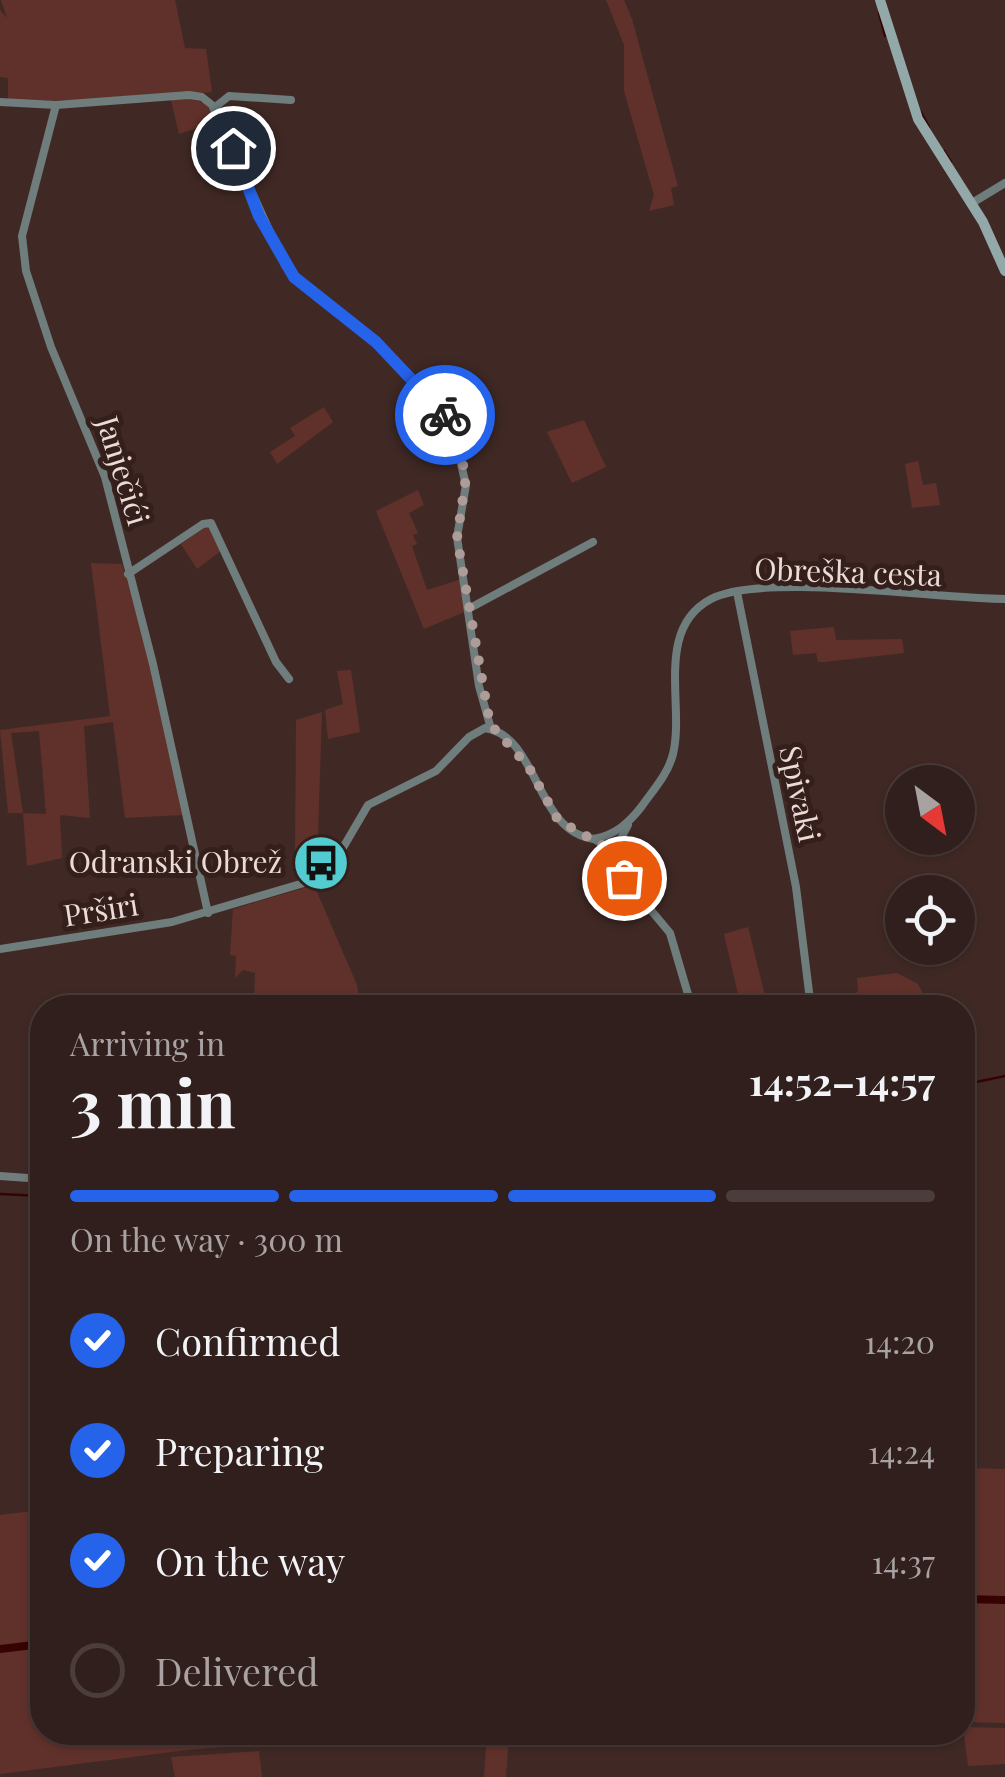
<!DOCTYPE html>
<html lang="en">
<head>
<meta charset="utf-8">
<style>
  body { margin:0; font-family:"Playfair Display",serif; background:#382725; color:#f1f3f6; height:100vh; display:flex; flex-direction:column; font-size:38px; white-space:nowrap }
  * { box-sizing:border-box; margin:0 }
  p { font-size:32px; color:#a8a2a3 }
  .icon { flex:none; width:55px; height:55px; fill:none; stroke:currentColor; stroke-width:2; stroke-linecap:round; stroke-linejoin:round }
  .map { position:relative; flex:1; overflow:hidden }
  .details { position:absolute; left:30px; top:995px; width:945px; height:750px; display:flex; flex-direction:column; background:#301f1c; border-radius:40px; box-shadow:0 2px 8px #0004,0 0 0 2px #4b3d3b }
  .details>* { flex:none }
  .needle { width:65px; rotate:148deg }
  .controls { position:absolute; left:885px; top:765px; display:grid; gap:20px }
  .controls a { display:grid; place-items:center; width:90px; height:90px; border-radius:50%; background:#301f1c; box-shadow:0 2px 8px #0004,0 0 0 2px #4b3d3b; font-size:50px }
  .pin { position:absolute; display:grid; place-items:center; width:85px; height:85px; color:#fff; margin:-42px; border:5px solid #fff; border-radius:50%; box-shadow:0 2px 10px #0007 }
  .courier { position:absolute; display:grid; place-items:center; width:100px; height:100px; margin:-50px; border:8px solid #2563eb; border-radius:50%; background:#fff; color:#222; box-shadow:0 2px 12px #0007 }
  .headline em { font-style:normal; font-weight:700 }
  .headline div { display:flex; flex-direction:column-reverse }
  .headline { display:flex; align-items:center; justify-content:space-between; height:170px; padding:0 40px }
  h1 { font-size:65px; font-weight:700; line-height:75px }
  .bar { display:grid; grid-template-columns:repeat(4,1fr); gap:15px 10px; align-content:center; height:120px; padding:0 40px }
  .bar i { height:12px; border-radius:8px; background:#4b3d3b }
  .bar .active { background:#2563eb }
  .bar p { grid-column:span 4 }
  ol { padding:0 40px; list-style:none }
  li { display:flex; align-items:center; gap:30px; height:110px }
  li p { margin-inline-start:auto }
  li .icon { padding:10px; border-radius:50%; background:#2563eb; color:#fff; stroke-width:4 }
  li:last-child { color:#a8a2a3 }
  li i { width:55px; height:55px; border:5px solid #4b3d3b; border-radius:50% }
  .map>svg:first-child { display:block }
  .green { fill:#60312a; fill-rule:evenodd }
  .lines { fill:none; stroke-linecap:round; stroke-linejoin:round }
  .stream { stroke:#360302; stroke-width:2.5 }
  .canal { stroke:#360302; stroke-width:8 }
  .minor { stroke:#6f7d7d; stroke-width:8 }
  .secondary { stroke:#93a9a9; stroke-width:10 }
  .done { stroke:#ae9c99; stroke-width:10; stroke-dasharray:0 18 }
  .route { stroke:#2563eb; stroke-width:12 }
  .labels { text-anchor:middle; stroke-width:10; stroke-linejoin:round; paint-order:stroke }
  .street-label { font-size:30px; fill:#eadad8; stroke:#351f1b }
  .poi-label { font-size:30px; fill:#eadad8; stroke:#351f1b; text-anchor:end }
</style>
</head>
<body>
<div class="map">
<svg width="1005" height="1777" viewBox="0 0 1005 1777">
  <rect width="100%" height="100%" fill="#402925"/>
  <!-- green -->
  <g class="green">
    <path d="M 1,0 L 175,0 L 185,48 L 206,49 L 212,92 L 90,101 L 8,100 L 8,78 L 0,77 L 0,10 L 7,18 Z"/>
    <path d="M 606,0 L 624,0 L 632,19 L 678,186 L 671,188 L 674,205 L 649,211 L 654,195 L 624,91 L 624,45 Z"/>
    <path d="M 188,99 L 205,103 L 218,121 L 179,134 L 171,100 Z"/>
    <path d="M 324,407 L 333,422 L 277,464 L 270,452 L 295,436 L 290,428 Z"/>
    <path d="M 584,420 L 606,467 L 572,483 L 547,432 Z"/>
    <path d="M 918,461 L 923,485 L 936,483 L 940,505 L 912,508 L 905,464 Z"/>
    <path d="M 418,490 L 424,505 L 409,513 L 418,533 L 413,535 L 417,544 L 412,546 L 427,590 L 462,579 L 467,611 L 424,629 L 376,511 Z"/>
    <path d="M 209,525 L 222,550 L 197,569 L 181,544 Z"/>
    <path d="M 91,563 L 122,564 L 144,635 L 183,815 L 125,818 L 113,722 L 84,726 L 90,818 L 60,815 L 62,858 L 27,866 L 23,813 L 8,813 L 0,730 L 110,716 ZM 39,731 L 46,814 L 23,813 L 11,733 Z"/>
    <path d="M 834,627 L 836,640 L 902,639 L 904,653 L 824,662 L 818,662 L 816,653 L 793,655 L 790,631 Z"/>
    <path d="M 351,670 L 360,732 L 328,739 L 325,710 L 343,704 L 337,671 Z"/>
    <path d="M 322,712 L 317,863 L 295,855 L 296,720 Z"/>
    <path d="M 314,885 L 357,985 L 360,1002 L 339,1007 L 254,1007 L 255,973 L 243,970 L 235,978 L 236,956 L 230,955 L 233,909 Z"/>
    <path d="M 748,927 L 767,1004 L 741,1007 L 724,934 Z"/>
    <path d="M 897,973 L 918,984 L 930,1007 L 814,1008 L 813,1004 L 858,992 L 857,978 Z"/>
    <path d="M 963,1468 L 1005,1469 L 1005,1723 L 963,1722 Z"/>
    <path d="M 42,1510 L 42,1732 L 395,1733 L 187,1750 L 0,1774 L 0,1515 Z"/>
    <path d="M 963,1727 L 1005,1728 L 1005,1764 L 968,1766 Z"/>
    <path d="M 487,1733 L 509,1733 L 506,1777 L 484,1777 Z"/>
    <path d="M 259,1751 L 262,1777 L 175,1777 L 171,1757 Z"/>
  </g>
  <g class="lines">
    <!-- stream -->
    <g class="stream">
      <path d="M 879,13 L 885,36"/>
      <path d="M 921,112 L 929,127"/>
      <path d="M 944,151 L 951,162"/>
      <path d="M 962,1085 L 1005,1076"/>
      <path d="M 0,1194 L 42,1196"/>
    </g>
    <!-- canal -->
    <g class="canal">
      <path d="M 962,1599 L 1005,1600"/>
      <path d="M 0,1649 L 42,1644"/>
    </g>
    <!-- minor -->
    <g class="minor">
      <path d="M 0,102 L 56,105 L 189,95 L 202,97 L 212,105 L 286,267 L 314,295 L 376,342 L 451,422 L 466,485 L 457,537 L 479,686 L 491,729"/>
      <path d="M 56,105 L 22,236 L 26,271 L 51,347 L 105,477 L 153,664 L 208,913"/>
      <path d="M 214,108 L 229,96 L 291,100"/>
      <path d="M 972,203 L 1005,183"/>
      <path d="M 128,574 L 203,524 L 211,523 L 276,662 L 289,679"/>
      <path d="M 737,592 L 796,887 L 811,1008"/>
      <path d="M 470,608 L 593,542"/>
      <path d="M 594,839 L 614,852 L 624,878 L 670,933 L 692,1008"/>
      <path d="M 614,852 L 628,825"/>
      <path d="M 0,949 L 172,922 L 314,880 L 334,863 L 368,805 L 436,771 L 469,737 L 485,728 C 539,736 535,832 594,839 C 615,835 629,823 642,806 C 654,789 668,774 673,754 C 685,706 654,629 711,599 C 763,572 938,599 1005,599"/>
      <path d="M 0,1176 L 42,1179"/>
    </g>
    <!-- secondary -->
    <path class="secondary" d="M 880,0 L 918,119 L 983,222 L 1005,271"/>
  </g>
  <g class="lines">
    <!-- done -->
    <path class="done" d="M 445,415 L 455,432 L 466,477 L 457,538 L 490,724 L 528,766 L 558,820 L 614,852 L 624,878"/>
    <!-- route -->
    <path class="route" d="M 233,148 L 259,216 L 294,277 L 376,342 L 445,415"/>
  </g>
  <!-- icons -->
  <defs>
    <g id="bus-disc" transform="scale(2.875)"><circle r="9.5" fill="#52ccd0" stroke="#351f1b"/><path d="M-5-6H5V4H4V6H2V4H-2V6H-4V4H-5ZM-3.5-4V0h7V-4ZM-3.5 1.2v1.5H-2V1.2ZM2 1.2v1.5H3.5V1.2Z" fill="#111"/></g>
  </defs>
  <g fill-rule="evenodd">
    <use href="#bus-disc" x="321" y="863"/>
  </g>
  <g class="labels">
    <!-- street labels -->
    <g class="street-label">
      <text transform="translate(122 471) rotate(73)" y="10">Janječići</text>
      <text transform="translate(848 573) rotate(2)" y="10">Obreška cesta</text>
      <text transform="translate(799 794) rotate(78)" y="10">Spivaki</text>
      <text transform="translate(101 911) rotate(-9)" y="10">Prširi</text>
    </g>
    <!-- poi labels -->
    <g class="poi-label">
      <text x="282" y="873">Odranski Obrež</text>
    </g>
  </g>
</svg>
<div class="controls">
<a><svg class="needle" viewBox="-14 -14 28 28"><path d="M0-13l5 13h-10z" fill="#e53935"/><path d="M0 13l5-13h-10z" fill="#a8a2a3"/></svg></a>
<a><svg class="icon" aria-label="locate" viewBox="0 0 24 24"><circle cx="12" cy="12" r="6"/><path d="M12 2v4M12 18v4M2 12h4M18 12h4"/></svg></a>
</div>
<div class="pin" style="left:624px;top:878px;background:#ea580c"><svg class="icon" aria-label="bag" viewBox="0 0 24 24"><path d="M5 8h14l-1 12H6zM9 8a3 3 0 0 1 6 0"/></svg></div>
<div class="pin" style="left:233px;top:148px;background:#1f2937"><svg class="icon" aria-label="home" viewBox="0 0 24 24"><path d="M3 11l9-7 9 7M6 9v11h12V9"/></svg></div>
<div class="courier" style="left:445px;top:415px"><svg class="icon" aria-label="bike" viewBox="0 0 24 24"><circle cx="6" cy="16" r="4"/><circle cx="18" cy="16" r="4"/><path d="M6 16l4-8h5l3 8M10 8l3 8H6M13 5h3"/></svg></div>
<section class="details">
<div class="headline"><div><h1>3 min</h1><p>Arriving in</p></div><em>14:52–14:57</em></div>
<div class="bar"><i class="active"></i><i class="active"></i><i class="active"></i><i></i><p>On the way · 300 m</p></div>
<ol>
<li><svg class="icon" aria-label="check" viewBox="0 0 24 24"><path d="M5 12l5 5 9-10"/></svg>Confirmed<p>14:20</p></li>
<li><svg class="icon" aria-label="check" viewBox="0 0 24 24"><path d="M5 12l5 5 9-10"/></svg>Preparing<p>14:24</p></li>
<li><svg class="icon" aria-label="check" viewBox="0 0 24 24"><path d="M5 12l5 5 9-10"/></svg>On the way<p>14:37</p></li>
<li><i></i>Delivered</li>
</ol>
</section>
</div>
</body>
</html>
